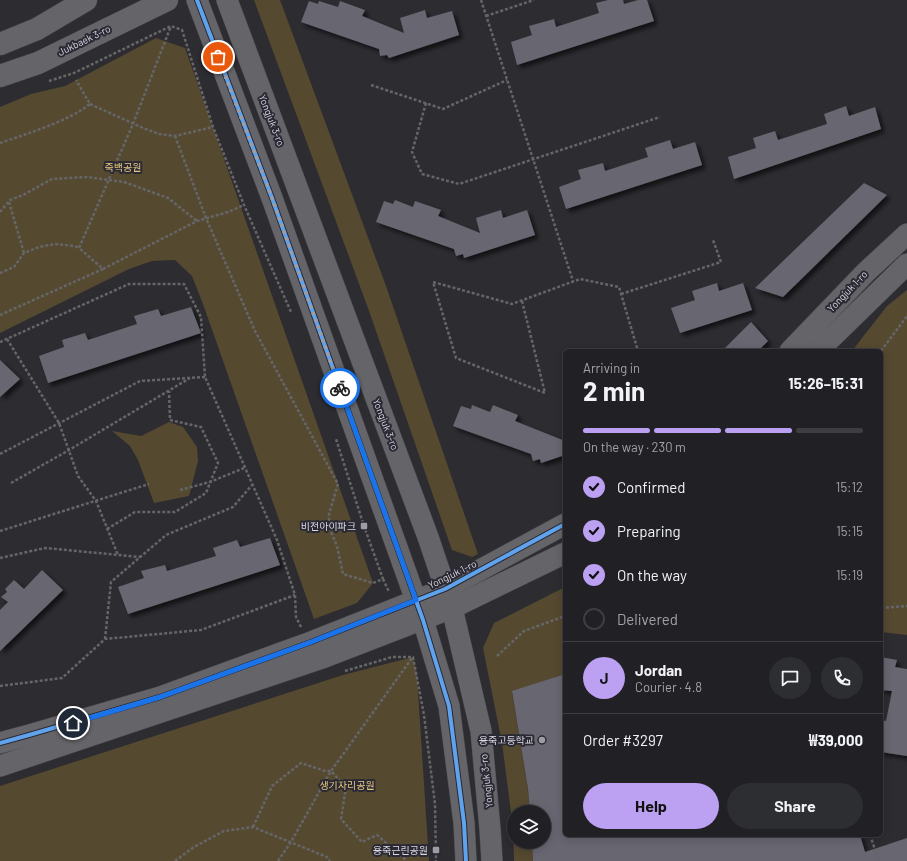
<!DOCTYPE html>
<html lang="en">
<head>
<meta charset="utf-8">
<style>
  body { margin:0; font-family:Barlow,"Noto Sans KR",sans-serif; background:#2d2e32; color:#f1f3f6; height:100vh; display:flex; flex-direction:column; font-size:15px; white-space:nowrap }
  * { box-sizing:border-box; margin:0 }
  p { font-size:13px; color:#a2a3a7 }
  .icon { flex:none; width:22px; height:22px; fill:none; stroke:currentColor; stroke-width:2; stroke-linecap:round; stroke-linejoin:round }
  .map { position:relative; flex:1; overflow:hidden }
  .sheet { position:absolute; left:563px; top:349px; width:320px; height:488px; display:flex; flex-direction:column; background:#212125; border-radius:6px; box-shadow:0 2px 10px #0003,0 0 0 1px #3e3e42 }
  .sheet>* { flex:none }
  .fabs { position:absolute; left:507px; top:805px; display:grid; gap:8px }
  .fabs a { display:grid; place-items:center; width:44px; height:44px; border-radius:50%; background:#212125; box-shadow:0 2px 10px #0003,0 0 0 1px #3e3e42; font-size:20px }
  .pin { position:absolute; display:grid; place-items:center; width:34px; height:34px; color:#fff; margin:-17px; border:2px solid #fff; border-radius:50%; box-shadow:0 1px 4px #0007 }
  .courier { position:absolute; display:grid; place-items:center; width:40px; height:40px; margin:-20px; border:3px solid #1a73e8; border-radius:50%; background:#fff; color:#222; box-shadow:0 1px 5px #0007 }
  .overview em { font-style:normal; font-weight:700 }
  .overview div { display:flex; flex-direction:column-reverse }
  .overview { display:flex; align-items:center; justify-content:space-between; height:68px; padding:0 20px }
  h1 { font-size:26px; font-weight:700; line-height:30px }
  .bar { display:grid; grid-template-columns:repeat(4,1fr); gap:6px 4px; align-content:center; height:48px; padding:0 20px }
  .bar i { height:5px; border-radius:3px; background:#3e3e42 }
  .bar .active { background:#bca0f2 }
  .bar p { grid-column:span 4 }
  .line { display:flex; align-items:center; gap:10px; padding:0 20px; border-top:1px solid #3e3e42 }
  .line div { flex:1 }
  .round { display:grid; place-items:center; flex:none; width:42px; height:42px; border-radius:21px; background:#2d2e32 }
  ol { padding:0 20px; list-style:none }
  li { display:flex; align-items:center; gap:12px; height:44px }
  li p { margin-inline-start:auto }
  li .icon { padding:4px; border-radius:50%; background:#bca0f2; color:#111; stroke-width:4 }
  li:last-child { color:#a2a3a7 }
  li i { width:22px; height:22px; border:2px solid #3e3e42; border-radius:50% }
  .primary-button { display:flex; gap:8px; margin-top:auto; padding:8px 20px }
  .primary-button a { flex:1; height:46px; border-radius:24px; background:#bca0f2; color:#111; font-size:16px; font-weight:700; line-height:46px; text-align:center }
  .primary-button a+a { background:#2d2e32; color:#f1f3f6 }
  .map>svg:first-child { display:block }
  .green { fill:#554930 }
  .building { fill:#676671; filter:url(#shadow) }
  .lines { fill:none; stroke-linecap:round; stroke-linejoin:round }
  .tertiary-casing { stroke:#48484d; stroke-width:22 }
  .secondary-casing { stroke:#48484d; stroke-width:23 }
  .path { stroke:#666669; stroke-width:2.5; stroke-dasharray:3 2; stroke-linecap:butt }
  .tertiary { stroke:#656469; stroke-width:21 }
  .secondary { stroke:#656469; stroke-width:22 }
  .cycleway-casing { stroke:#2a2934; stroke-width:6 }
  .cycleway { stroke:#60a3ed; stroke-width:4 }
  .done { stroke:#9e9da4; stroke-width:4; stroke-dasharray:0 7.2 }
  .route { stroke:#1a73e8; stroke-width:5 }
  .poi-dot { fill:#9e9da4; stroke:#2a2934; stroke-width:1.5 }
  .labels { text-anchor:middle; stroke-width:4; stroke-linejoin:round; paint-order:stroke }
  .street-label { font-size:10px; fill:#dbdae2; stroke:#2a2934 }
  .park-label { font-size:10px; fill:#e7c77e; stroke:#2a2934 }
  .poi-label { font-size:10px; fill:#dbdae2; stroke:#2a2934; text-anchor:end }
</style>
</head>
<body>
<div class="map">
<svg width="907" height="861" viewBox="0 0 907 861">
  <defs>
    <filter id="shadow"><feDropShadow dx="3.5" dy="3.5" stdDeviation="2" flood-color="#0009"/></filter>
  </defs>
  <rect width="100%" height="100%" fill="#2c2c31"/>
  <!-- green -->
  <g class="green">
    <path d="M 254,0 L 280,0 L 386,286 L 478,554 L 472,557 L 452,550 L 368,308 Z"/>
    <path d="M 156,38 L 185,48 L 373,583 L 357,603 L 314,619 L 203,304 L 192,276 L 175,260 L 152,261 L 129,269 L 0,333 L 0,107 L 31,94 L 65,86 Z"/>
    <path d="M 907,290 L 907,635 L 881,632 L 881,351 L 852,351 L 887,306 Z"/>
    <path d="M 169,422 L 183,427 L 197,447 L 198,461 L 189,496 L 154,503 L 138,460 L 130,446 L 112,431 L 141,436 Z"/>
    <path d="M 565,587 L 565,674 L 512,692 L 528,789 L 530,812 L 514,812 L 514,842 L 532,842 L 533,861 L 514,861 L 513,828 L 502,743 L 483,648 L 494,623 Z"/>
    <path d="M 413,657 L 417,676 L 429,861 L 0,861 L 0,786 L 343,675 Z"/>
  </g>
  <!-- building -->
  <g class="building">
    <path d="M 608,0 L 623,0 L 624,4 L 638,0 L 647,0 L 654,21 L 517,65 L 511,42 L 532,35 L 529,26 L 554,19 L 556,27 L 599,13 L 596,3 Z"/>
    <path d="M 309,1 L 318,4 L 319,1 L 338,7 L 340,1 L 365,10 L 362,16 L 404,33 L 400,18 L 425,10 L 427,18 L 452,11 L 459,35 L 389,58 L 387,55 L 380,56 L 379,49 L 301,22 Z"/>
    <path d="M 846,106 L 849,116 L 875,107 L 881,129 L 734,179 L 728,157 L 756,148 L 753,138 L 775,131 L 778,140 L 827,124 L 824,114 Z"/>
    <path d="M 670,140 L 673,149 L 695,142 L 702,165 L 566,209 L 559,187 L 581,179 L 578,170 L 603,163 L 605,171 L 648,157 L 645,148 Z"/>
    <path d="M 864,183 L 887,195 L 783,297 L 755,288 Z"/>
    <path d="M 395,200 L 413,207 L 415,201 L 441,210 L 438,216 L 480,233 L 476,218 L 501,210 L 503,218 L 527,210 L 535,235 L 464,258 L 463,254 L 456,256 L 454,249 L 376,222 L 384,201 L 393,204 Z"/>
    <path d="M 717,283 L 719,291 L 743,283 L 752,310 L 680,333 L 671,308 L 695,300 L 692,291 Z"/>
    <path d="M 191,307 L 201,333 L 48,383 L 39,356 L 64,347 L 62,340 L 85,333 L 88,340 L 137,324 L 134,316 L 158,309 L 161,316 Z"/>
    <path d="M 751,322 L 768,341 L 758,351 L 722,351 Z"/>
    <path d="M 0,360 L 20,379 L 0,397 Z"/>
    <path d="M 472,405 L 490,412 L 493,405 L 518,415 L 515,421 L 565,441 L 565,455 L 541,463 L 540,459 L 533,461 L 531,454 L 453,426 L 461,406 L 471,409 Z"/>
    <path d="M 270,538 L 280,565 L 128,614 L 118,587 L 144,578 L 141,571 L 165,565 L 167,571 L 216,556 L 213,548 L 237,540 L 240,547 Z"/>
    <path d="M 42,570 L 63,590 L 0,651 L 0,610 L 8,602 L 1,597 L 7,592 L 5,589 L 14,580 L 24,589 Z"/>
    <path d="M 881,657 L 897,660 L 895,667 L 907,669 L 907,756 L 881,752 L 881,720 L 886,721 L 892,691 L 881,690 Z"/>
    <path d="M 565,674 L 565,835 L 860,835 L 865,852 L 907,838 L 907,861 L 533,861 L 532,842 L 544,842 L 544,812 L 530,812 L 528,789 L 512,691 Z"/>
  </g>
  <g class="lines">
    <!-- tertiary casing -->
    <g class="tertiary-casing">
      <g id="tertiary">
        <path d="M 197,0 L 272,198 L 423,620 L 449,706 L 464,823 L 466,861"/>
        <path d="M 227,0 L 428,537 L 452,608 L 481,731 L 490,829 L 492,861"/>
        <path d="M 790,351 L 866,272 L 907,234"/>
        <path d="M 818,351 L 907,264"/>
        <path d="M 0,743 L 29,735 L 160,697 L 311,642 L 445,589 L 565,524"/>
        <path d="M 0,766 L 325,657 L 452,608 L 565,553"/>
      </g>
    </g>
    <!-- secondary casing -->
    <g class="secondary-casing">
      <g id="secondary">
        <path d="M 0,44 L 37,29 L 86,0"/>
        <path d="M 0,76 L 38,63 L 167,0"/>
      </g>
    </g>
    <!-- path -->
    <g class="path">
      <path d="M 481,0 L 573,281"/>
      <path d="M 486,16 L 534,0"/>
      <path d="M 49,81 L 74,73 L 171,26 L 182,30 L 213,127 L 244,205 L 291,312"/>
      <path d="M 371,85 L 443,109 L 507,80"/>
      <path d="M 426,103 L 412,152 L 422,174 L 459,184 L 660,117"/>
      <path d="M 90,104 L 143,128 L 159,134 L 175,136 L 213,127"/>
      <path d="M 175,136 L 206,218 L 255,331 L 338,484 L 329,514 L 329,527 L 337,546 L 343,574 L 373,583 L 383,579 L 364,526 L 336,439"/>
      <path d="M 0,143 C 26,134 69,121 90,104 L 76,80"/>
      <path d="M 9,202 L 24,253"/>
      <path d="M 0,212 L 10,200 L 23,195 L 52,179 L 87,177 L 124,182 L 168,198 L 197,221"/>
      <path d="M 103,269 L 197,221 L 228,212 L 244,205"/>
      <path d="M 0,273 L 14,267 L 24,253 L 39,247 L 55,244 L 74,246 L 79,248"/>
      <path d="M 621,294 L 721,262 L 713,240"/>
      <path d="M 522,301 L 545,393 L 456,358 L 433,282 L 512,304 L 580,279 L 619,287 L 638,351"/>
      <path d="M 0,315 L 103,269 L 79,248 L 133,124 L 171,26"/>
      <path d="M 7,339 L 59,423 L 78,476 L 96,501 L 118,555"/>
      <path d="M 0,342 L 129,284 L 184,284 L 201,317 L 205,377 L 277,540 L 295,595 L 296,617 L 301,627"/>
      <path d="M 881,351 L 907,316"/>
      <path d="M 0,454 L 140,381 L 205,377"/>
      <path d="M 11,483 L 69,450 L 190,378"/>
      <path d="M 180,490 L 210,482 L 244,468"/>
      <path d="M 107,529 L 135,512 L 175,512 L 206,493 L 218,463 L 201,427 L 170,420 L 169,391"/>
      <path d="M 0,531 L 149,484"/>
      <path d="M 0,558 L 45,548 L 140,557"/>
      <path d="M 383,579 L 389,592"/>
      <path d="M 881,608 L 907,606"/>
      <path d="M 105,639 L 111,582 L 166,535 L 233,507 L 252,485"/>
      <path d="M 497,656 L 524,631 L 565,616"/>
      <path d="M 345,671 L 392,657 L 413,657 L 424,715 L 435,804 L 436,861"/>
      <path d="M 0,686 L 62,678 L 105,639 L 201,630 L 295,595"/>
      <path d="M 253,827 L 272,786 L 301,763 L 325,771 L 331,771 L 346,787 L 341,819 L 362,842 L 377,835 L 407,861"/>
      <path d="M 870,835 L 879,861"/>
      <path d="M 175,861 L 194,847 L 224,831 L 253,827 L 327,857 L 330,861"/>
      <path d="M 278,861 L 291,842 L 331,771 L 412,658"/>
    </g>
    <!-- tertiary -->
    <use href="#tertiary" class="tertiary"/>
    <!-- secondary -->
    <use href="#secondary" class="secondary"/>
    <!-- cycleway casing -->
    <g class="cycleway-casing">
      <g id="cycleway">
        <path d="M 197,0 L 272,198 L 423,620 L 449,706 L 464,823 L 466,861"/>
        <path d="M 0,743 L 29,735 L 160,697 L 311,642 L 445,589 L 565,524"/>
      </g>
    </g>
    <!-- cycleway -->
    <use href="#cycleway" class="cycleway"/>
  </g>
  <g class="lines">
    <!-- done -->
    <path class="done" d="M 218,57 L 272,198 L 340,388"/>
    <!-- route -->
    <path class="route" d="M 73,723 L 160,697 L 311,642 L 416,600 L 340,388"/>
  </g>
  <!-- markers -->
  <g class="poi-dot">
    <rect x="360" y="522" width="8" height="8" rx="2"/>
    <circle cx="542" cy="740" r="4"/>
    <rect x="432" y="846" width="8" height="8" rx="2"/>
  </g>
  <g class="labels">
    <!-- street labels -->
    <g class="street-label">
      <text transform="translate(84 40) rotate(-26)" y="4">Jukbaek 3-ro</text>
      <text transform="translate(272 120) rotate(69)" y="4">Yongjuk 3-ro</text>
      <text transform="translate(847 291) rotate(-46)" y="4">Yongjuk 1-ro</text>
      <text transform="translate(386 424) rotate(69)" y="4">Yongjuk 3-ro</text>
      <text transform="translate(452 574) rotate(-26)" y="4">Yongjuk 1-ro</text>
      <text transform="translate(486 781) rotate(-96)" y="4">Yongjuk 3-ro</text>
    </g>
    <!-- park labels -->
    <g class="park-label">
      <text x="123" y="171">죽백공원</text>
      <text x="347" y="789">생기자리공원</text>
    </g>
    <!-- poi labels -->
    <g class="poi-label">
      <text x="356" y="530">비전아이파크</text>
      <text x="534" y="744">용죽고등학교</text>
      <text x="428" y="854">용죽근린공원</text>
    </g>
  </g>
</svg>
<div class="fabs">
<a><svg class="icon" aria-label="layers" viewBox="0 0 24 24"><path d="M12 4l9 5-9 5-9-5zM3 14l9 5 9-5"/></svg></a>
</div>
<div class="pin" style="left:218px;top:57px;background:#ea580c"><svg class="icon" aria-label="bag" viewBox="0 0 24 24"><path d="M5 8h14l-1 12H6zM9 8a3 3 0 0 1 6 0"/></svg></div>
<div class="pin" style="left:73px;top:723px;background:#1f2937"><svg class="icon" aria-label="home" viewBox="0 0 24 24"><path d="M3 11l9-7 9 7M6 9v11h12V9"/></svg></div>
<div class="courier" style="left:340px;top:388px"><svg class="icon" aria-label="bike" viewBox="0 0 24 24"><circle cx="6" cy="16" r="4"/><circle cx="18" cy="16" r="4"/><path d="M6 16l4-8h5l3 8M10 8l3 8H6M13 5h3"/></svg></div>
<section class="sheet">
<div class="overview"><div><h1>2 min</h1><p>Arriving in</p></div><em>15:26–15:31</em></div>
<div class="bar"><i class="active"></i><i class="active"></i><i class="active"></i><i></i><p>On the way · 230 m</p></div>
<ol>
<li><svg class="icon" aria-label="check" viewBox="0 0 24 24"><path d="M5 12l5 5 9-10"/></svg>Confirmed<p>15:12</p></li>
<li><svg class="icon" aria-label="check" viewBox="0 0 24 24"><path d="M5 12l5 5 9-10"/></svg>Preparing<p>15:15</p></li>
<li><svg class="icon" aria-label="check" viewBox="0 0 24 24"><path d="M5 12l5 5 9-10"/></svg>On the way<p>15:19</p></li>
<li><i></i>Delivered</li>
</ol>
<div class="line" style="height:72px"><b class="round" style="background:#bca0f2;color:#111">J</b><div><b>Jordan</b><p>Courier · 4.8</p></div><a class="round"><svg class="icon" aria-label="chat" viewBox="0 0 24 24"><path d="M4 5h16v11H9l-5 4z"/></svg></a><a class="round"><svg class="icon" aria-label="phone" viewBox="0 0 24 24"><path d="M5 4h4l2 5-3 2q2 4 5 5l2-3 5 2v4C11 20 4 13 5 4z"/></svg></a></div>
<div class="line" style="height:52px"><div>Order #3297</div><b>₩39,000</b></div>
<div class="primary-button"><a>Help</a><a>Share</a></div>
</section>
</div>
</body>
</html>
